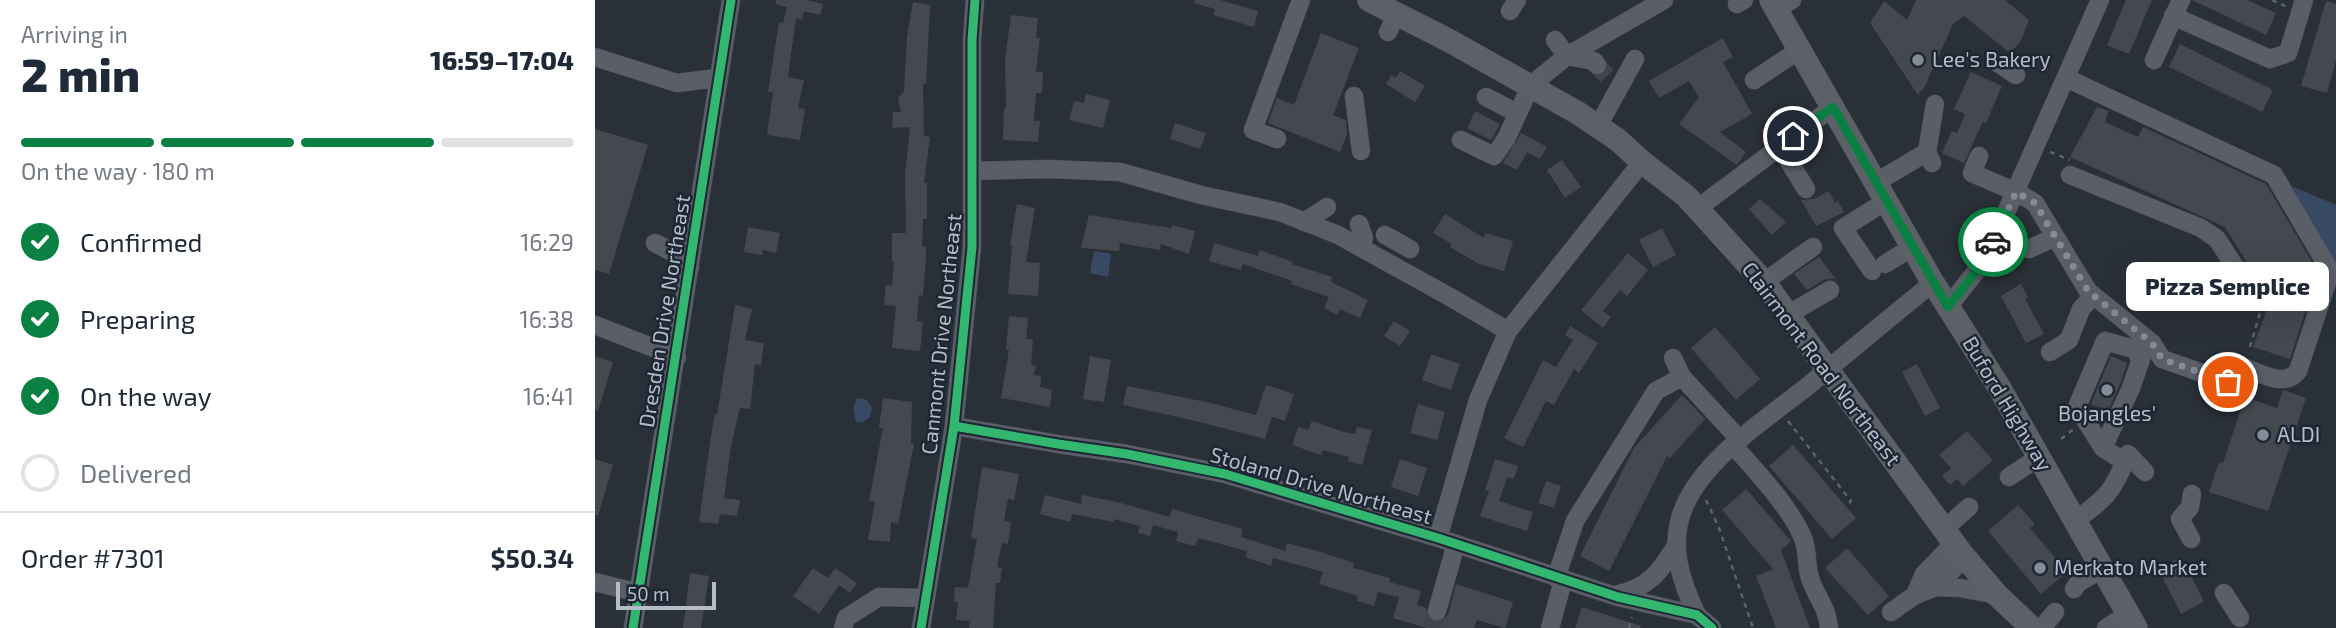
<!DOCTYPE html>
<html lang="en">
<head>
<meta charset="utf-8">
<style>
  body { margin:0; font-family:"Exo 2",sans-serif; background:#f2f2f3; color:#1f2937; height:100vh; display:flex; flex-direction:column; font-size:26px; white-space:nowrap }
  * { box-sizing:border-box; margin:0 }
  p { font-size:23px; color:#747a83 }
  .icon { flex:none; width:38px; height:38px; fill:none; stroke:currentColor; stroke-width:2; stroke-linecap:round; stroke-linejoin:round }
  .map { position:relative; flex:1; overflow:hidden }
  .drawer { display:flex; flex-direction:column; background:#fff; width:595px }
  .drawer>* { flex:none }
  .scale { position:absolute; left:21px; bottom:18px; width:100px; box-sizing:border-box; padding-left:7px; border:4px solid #b4bcc9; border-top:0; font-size:19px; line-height:24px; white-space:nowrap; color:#b4bcc9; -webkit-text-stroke:5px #1d2633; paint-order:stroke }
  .pin { position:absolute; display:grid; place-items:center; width:60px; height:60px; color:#fff; margin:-30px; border:4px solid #fff; border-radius:50%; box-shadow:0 2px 7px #0007 }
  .courier { position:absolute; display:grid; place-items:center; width:70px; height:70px; margin:-35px; border:5px solid #0b8043; border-radius:50%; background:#fff; color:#222; box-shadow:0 2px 9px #0007 }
  .bubble { position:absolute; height:49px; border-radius:10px; background:#fff; box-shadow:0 7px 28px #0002; font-size:23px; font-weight:800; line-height:49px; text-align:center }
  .headline em { font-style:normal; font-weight:800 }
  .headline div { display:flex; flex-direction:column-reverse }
  .headline { display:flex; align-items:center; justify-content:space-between; height:119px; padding:0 21px }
  h1 { font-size:46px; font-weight:800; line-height:52px }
  .bar { display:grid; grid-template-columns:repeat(4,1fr); gap:10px 7px; align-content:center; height:84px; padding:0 21px }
  .bar i { height:9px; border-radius:5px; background:#e0e1e3 }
  .bar .on { background:#0b8043 }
  .bar p { grid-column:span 4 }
  .line { display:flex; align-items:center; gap:18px; padding:0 21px; border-top:2px solid #e0e1e3 }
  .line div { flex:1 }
  ol { padding:0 21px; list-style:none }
  li { display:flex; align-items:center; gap:21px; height:77px }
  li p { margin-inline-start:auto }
  li .icon { padding:7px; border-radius:50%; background:#0b8043; color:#fff; stroke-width:4 }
  li:last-child { color:#747a83 }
  li i { width:38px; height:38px; border:4px solid #e0e1e3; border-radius:50% }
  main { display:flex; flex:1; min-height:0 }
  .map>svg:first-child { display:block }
  .water { fill:#384963 }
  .building { fill:#444950 }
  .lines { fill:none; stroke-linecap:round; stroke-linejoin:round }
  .minor-tunnel { stroke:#3f454e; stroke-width:18; stroke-dasharray:18 9; stroke-linecap:butt }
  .minor-casing { stroke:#484c53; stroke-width:19 }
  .major-casing { stroke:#484c55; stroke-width:24 }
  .path { stroke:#5d636a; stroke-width:2.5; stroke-dasharray:5 5; stroke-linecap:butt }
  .minor { stroke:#5a5e66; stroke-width:18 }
  .major { stroke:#5c6168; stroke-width:23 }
  .cycleway-casing { stroke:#1d2633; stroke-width:13 }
  .cycleway { stroke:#33b770; stroke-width:9 }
  .done { stroke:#848b96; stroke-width:7; stroke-dasharray:0 12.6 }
  .route { stroke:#0b8043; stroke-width:9 }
  .poi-dot { fill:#848b96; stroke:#1d2633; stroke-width:2.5 }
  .labels { text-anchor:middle; stroke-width:5; stroke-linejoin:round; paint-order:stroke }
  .poi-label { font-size:21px; fill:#b4bcc9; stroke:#1d2633; text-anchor:start }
  .street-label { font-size:21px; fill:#b4bcc9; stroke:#1d2633 }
</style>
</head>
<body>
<main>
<section class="drawer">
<div class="headline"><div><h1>2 min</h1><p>Arriving in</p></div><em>16:59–17:04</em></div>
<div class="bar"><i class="on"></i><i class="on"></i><i class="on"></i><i></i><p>On the way · 180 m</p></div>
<ol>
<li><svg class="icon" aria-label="check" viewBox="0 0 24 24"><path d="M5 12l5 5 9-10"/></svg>Confirmed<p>16:29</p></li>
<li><svg class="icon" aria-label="check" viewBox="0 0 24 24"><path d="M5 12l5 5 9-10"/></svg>Preparing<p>16:38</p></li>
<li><svg class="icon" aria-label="check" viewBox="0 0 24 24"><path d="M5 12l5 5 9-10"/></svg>On the way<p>16:41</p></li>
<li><i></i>Delivered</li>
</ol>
<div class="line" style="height:91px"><div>Order #7301</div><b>$50.34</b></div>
</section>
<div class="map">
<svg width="1741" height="628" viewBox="0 0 1741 628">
  <rect width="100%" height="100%" fill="#2a3038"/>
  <!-- water -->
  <g class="water">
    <path d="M 1699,187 L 1741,205 L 1741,264 L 1697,188 Z"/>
    <path d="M 499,251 L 516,254 L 513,277 L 495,273 Z"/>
    <path d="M 262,398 L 272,400 L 277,408 L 275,417 L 268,422 L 261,422 L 258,408 Z"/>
  </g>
  <!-- building -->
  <g class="building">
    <path d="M 181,0 L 212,0 L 228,4 L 225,15 L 209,11 L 207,20 L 201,18 L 193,77 L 209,80 L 203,108 L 210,109 L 205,140 L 172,135 L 178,92 L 173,92 L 184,22 L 188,23 L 192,7 L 181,4 Z"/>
    <path d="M 600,0 L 625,0 L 663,11 L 659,27 L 618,15 L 620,9 L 599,3 Z"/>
    <path d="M 1321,0 L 1410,0 L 1434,20 L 1425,42 L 1415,53 L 1369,16 L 1358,24 L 1330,86 L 1323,95 L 1275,23 L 1289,1 L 1312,20 Z"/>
    <path d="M 1531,0 L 1557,0 L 1534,54 L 1512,45 Z"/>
    <path d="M 1597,0 L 1652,0 L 1681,13 L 1671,35 Z"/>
    <path d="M 1731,1 L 1741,4 L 1741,60 L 1732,93 L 1706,86 Z"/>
    <path d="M 318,2 L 335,5 L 331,84 L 328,84 L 329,136 L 335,137 L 329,183 L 332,183 L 332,219 L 328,219 L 327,247 L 331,246 L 331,258 L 328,296 L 324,295 L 322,321 L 328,322 L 325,351 L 297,348 L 301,306 L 289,305 L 291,285 L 297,286 L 299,261 L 297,262 L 297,233 L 311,233 L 310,175 L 315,127 L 297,128 L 298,112 L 306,112 L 303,98 L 309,91 L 312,37 Z"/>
    <path d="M 416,15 L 443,18 L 441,38 L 445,38 L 441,72 L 448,72 L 447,93 L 441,93 L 439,121 L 445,121 L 443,142 L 408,140 L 409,108 L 411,108 L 410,60 Z"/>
    <path d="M 726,33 L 764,48 L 738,115 L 751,120 L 752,134 L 745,152 L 673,123 L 682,98 L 699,105 Z"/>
    <path d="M 1128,38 L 1138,57 L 1128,62 L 1157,114 L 1125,132 L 1151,152 L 1142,165 L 1084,124 L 1104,97 L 1094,81 L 1064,98 L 1054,81 Z"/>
    <path d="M 1585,44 L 1678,90 L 1667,112 L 1574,67 Z"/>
    <path d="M 805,71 L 830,86 L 820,102 L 791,84 L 796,75 L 801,78 Z"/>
    <path d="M 1376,72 L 1407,86 L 1391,123 L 1388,121 L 1369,163 L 1347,153 L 1357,131 L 1362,133 L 1370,114 L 1359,109 Z"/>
    <path d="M 491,94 L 515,100 L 508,128 L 474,120 L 479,101 L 489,103 Z"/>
    <path d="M 1502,107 L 1514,111 L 1510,122 L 1543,137 L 1548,127 L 1671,184 L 1723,272 L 1695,359 L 1658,347 L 1674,304 L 1670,292 L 1630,227 L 1475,157 Z"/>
    <path d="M 880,111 L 905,124 L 896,140 L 872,128 Z"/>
    <path d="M 580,123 L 611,133 L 605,149 L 575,139 Z"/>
    <path d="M 0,129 L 53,145 L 14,274 L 0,270 Z"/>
    <path d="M 926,133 L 952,147 L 945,159 L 932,152 L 922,170 L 908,163 Z"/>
    <path d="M 967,160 L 986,187 L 970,198 L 952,170 Z"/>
    <path d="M 1234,191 L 1240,203 L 1243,201 L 1249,212 L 1221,226 L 1206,200 L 1219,199 Z"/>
    <path d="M 1165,199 L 1191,222 L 1177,235 L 1154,209 Z"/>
    <path d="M 422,204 L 440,208 L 431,262 L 445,263 L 443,296 L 413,294 L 417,245 L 415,245 Z"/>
    <path d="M 850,214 L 889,238 L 890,233 L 918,241 L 909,271 L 884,264 L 855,247 L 857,244 L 838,233 Z"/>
    <path d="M 494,215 L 576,228 L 577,225 L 600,231 L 594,254 L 566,244 L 565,250 L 525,243 L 524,251 L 486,248 Z"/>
    <path d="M 153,227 L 185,233 L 181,253 L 168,250 L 167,255 L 149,252 Z"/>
    <path d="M 1067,228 L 1081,255 L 1058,267 L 1044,240 Z"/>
    <path d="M 619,243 L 663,256 L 665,250 L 698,262 L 697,264 L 737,277 L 736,282 L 773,300 L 765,318 L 745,309 L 742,315 L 729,308 L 734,297 L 696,284 L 697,281 L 648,264 L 646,270 L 614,261 Z"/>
    <path d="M 1033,253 L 1053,270 L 1032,296 L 1025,290 L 1008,311 L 1016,317 L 1008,328 L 986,310 Z"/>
    <path d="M 1224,257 L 1240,278 L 1229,280 L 1212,290 L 1199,274 Z"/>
    <path d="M 1426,284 L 1433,297 L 1430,299 L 1449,334 L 1431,343 L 1406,296 Z"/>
    <path d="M 140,305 L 157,309 L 150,340 L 169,343 L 166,365 L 160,364 L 155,409 L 145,408 L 136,446 L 129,498 L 145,500 L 142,516 L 125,514 L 123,524 L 104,522 L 115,442 L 120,414 L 122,415 Z"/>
    <path d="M 414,316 L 433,318 L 431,339 L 438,339 L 436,365 L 441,366 L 439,375 L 446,376 L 445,387 L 457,390 L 455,407 L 406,398 L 414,350 L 411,350 Z"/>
    <path d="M 799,321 L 815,331 L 805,346 L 789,336 Z"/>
    <path d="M 975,326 L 1003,343 L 984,373 L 979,369 L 959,405 L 951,401 L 928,447 L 909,438 L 948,360 L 961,367 L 978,340 L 970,335 Z"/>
    <path d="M 1120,327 L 1165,379 L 1141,400 L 1096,348 Z"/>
    <path d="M 836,354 L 865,364 L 856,390 L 827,380 Z"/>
    <path d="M 0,356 L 18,362 L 3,411 L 0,410 Z"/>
    <path d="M 495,356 L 516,360 L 509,402 L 488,399 Z"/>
    <path d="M 1516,356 L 1532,363 L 1525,384 L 1513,411 L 1496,404 Z"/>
    <path d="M 1322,364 L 1345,408 L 1330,416 L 1307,372 Z"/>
    <path d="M 671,385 L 699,394 L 690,421 L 677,417 L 670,439 L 601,421 L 528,405 L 532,386 L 616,403 L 661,415 Z"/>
    <path d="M 1688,390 L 1711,398 L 1673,511 L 1614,492 L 1624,462 L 1628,463 L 1650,397 L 1682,408 Z"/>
    <path d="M 1087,395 L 1110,419 L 1075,458 L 1072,456 L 1014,571 L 985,556 L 1039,448 Z"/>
    <path d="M 288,398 L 317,402 L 316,443 L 319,444 L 303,524 L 296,522 L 295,542 L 273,540 L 280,502 L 274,501 L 288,428 L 284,428 Z"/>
    <path d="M 823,404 L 850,412 L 842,440 L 815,433 Z"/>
    <path d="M 717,421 L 749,432 L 760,434 L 762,427 L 777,430 L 767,465 L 753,461 L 754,457 L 728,450 L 726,455 L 697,445 L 703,427 L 713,430 Z"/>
    <path d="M 1372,431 L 1398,460 L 1368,486 L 1362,479 L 1355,485 L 1347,476 L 1356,468 L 1344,455 Z"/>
    <path d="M 1198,445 L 1261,518 L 1237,539 L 1174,466 Z"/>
    <path d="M 0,459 L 18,465 L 3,516 L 0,515 Z"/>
    <path d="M 805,459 L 832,468 L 823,496 L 796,487 Z"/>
    <path d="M 900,459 L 923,466 L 919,479 L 912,477 L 904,501 L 938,512 L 932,531 L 885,516 L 894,491 L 890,490 Z"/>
    <path d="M 387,467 L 424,474 L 419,500 L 413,499 L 409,521 L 416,522 L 413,544 L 407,543 L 402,567 L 407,568 L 405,583 L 401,583 L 398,628 L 374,628 L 375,621 L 361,620 L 363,602 L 359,602 L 360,587 L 373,588 L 382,539 L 376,538 Z"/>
    <path d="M 951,481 L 966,486 L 959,508 L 943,503 Z"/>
    <path d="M 1151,489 L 1196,541 L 1186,550 L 1215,628 L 1181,628 L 1161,576 L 1178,569 L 1127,510 Z"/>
    <path d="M 450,495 L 486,504 L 487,495 L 522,502 L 575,517 L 577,509 L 648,529 L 646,537 L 690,551 L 692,543 L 726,552 L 759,563 L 758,568 L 795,578 L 794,582 L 826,591 L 822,605 L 831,608 L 833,618 L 840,622 L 845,622 L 853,615 L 861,584 L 918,602 L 910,628 L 882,620 L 879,628 L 832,628 L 798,618 L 804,597 L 783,592 L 779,606 L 762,601 L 763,596 L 724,584 L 728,572 L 678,558 L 676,566 L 650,557 L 652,551 L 603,538 L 600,546 L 581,541 L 583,532 L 558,525 L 555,536 L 543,533 L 545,526 L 519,519 L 519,522 L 477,514 L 475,522 L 445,514 Z"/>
    <path d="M 1423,505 L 1440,524 L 1435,528 L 1472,572 L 1446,594 L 1393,531 Z"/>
    <path d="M 1252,548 L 1294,596 L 1273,615 L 1230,568 Z"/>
    <path d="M 1581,559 L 1585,568 L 1591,566 L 1609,602 L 1586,614 L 1563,568 Z"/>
    <path d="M 218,568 L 233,578 L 240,568 L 262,583 L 255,593 L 244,585 L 224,614 L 198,596 Z"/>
    <path d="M 95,573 L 114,576 L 106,628 L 88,628 Z"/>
    <path d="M 987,607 L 1046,626 L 1045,628 L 980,628 Z"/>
  </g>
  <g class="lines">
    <!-- minor-tunnel -->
    <g class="minor-tunnel">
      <path d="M 1002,65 L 1012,76"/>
      <path d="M 836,628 L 842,611"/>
    </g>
    <!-- minor casing -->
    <g class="minor-casing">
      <g id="minor">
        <path d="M 1142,4 L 1149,0"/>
        <path d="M 1181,9 L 1197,0"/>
        <path d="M 915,11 L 922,0"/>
        <path d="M 1578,16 L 1675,59 L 1693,53 L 1709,0"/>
        <path d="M 793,32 L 802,13"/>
        <path d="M 972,56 L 1069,0"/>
        <path d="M 972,56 L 999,61 L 1002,65"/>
        <path d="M 0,57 L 82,83 L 122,78"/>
        <path d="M 1559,60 L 1586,0"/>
        <path d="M 1403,63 L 1421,75"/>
        <path d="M 1471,78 L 1679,175 L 1734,269 L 1734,276 L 1703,371 C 1689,390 1659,370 1641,364"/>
        <path d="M 1159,80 L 1204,50"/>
        <path d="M 759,96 L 766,151"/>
        <path d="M 891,97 L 922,113"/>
        <path d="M 1003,126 L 1040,59"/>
        <path d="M 682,139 L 658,130 L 706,0"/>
        <path d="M 866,140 L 899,156 L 911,139 L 936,85 L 972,56 L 960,40"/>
        <path d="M 1185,147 L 1211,189"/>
        <path d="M 1384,156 L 1377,173 L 1421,192 L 1440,203 L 1493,291 L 1557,343 L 1567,359 L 1633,382"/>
        <path d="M 1337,163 L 1332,152 L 1340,104"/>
        <path d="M 377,171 L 454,169 L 525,172 L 606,195 L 685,212 L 743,235 L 855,297 L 913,331"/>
        <path d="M 1475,175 L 1606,228 L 1622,239 L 1660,298"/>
        <path d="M 1280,183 L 1332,152"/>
        <path d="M 1103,208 L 1238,107"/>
        <path d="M 709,222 L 732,207"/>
        <path d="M 790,235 L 815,249"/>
        <path d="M 60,243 L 83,255 L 95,268"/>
        <path d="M 763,246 L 769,238 L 764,224"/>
        <path d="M 1434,249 L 1460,237"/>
        <path d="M 1290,264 L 1319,246"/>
        <path d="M 1277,271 L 1248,228 L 1291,201"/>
        <path d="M 1169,282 L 1218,247"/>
        <path d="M 1353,307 L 1379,274 L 1397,244 L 1505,0"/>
        <path d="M 1194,314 L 1235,290"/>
        <path d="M 0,325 L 82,357"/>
        <path d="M 1455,352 L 1474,340 L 1486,309 L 1498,296"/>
        <path d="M 1078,358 L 1087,377"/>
        <path d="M 359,426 L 463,444 L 532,454 L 630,474 L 843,538 L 1023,597 L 1102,615 L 1117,628"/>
        <path d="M 1138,445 C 1159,469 1199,511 1209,541 C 1213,553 1211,566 1215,578 C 1221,597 1232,606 1234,628"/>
        <path d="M 1508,448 L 1536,388 L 1546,359 L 1539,349 L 1510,341 L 1482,407 L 1508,448 L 1530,462"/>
        <path d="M 1414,477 L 1444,457"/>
        <path d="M 1480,521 C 1512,497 1518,492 1533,454 L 1550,472"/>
        <path d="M 1348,530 L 1374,507"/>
        <path d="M 843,538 L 883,400 L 913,331 L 1047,162"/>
        <path d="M 1596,539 L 1585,519 L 1595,507 L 1597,494"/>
        <path d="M 1358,544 L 1329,574 L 1320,595 L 1341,587 L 1369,558"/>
        <path d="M 961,578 L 980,521 L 1061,391 L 1087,377 L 1145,440"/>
        <path d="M 0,582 L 44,593"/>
        <path d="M 1341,587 L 1365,588 L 1402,595"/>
        <path d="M 1479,589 L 1483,583 L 1507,569"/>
        <path d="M 1629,593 L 1645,618"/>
        <path d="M 1020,595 C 1054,588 1065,572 1082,544"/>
        <path d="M 842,611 L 861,544"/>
        <path d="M 1296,612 L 1320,595"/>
        <path d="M 1102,615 C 1086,582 1073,544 1089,507 C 1111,456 1172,419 1214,385 C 1255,351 1296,316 1338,283"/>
        <path d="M 38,628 L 136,0"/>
        <path d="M 248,628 L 251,618 L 284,597 L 330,598"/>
        <path d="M 326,628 L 359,426 L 377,247 L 377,40 L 380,0"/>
        <path d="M 955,628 L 968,581"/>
        <path d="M 1447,628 L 1460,612"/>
        <path d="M 1511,628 L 1533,614"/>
      </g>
    </g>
    <!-- major casing -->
    <g class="major-casing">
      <g id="major">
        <path d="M 774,0 L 853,40 L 983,113 L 1023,140 L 1047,162 L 1091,196 L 1169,282 L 1367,554 L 1402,595 L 1437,628"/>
        <path d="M 1176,0 L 1338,283 L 1404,387 L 1541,628"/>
      </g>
    </g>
    <!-- path -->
    <g class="path">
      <path d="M 1677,0 L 1692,7"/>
      <path d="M 1455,152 L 1475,160"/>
      <path d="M 1655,347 L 1665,313"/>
      <path d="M 1193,421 L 1256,501 L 1254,503"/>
      <path d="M 1466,439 L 1480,428"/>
      <path d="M 1111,500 L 1124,528 L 1158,628"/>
      <path d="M 1034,628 L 1037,617"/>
    </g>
    <!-- minor -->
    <use href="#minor" class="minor"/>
    <!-- major -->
    <use href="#major" class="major"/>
    <!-- cycleway casing -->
    <g class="cycleway-casing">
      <g id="cycleway">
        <path d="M 359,426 L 463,444 L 532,454 L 630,474 L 843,538 L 1023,597 L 1102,615 L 1117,628"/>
        <path d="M 38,628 L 136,0"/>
        <path d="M 326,628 L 359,426 L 377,247 L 377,40 L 380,0"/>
      </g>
    </g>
    <!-- cycleway -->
    <use href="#cycleway" class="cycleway"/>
  </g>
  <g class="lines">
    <!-- done -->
    <path class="done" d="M 1398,242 L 1421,192 L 1440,203 L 1493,291 L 1557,343 L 1567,359 L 1633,382"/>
    <!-- route -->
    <path class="route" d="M 1198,136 L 1238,107 L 1353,307 L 1379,274 L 1398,242"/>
  </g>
  <!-- markers -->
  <g class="poi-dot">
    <circle cx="1323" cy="60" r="7"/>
    <circle cx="1512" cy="390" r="7"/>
    <circle cx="1668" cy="435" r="7"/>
    <circle cx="1445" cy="568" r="7"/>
  </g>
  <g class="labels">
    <!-- poi labels -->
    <g class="poi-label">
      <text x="1337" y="67">Lee's Bakery</text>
      <text x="1512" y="421" text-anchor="middle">Bojangles'</text>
      <text x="1682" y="442">ALDI</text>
      <text x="1459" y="575">Merkato Market</text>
    </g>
    <!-- street labels -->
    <g class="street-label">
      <text transform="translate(70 311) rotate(-81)" y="7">Dresden Drive Northeast</text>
      <text transform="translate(347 334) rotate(-84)" y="7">Canmont Drive Northeast</text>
      <text transform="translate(1226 364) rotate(53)" y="7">Clairmont Road Northeast</text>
      <text transform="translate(1412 404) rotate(59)" y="7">Buford Highway</text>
      <text transform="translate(726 486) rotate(16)" y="7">Stoland Drive Northeast</text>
    </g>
  </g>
</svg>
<div class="scale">50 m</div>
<div class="pin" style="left:1633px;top:382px;background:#ea580c"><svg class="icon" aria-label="bag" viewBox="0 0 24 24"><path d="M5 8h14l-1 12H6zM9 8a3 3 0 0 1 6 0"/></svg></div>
<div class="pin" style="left:1198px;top:136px;background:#1f2937"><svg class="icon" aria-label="home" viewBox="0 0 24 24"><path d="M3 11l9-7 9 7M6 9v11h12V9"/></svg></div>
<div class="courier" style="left:1398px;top:242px"><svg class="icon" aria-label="car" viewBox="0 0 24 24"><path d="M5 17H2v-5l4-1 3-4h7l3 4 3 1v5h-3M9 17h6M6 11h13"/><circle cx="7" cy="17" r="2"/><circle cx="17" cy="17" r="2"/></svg></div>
<div class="bubble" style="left:1531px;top:262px;width:203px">Pizza Semplice</div>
</div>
</main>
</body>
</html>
